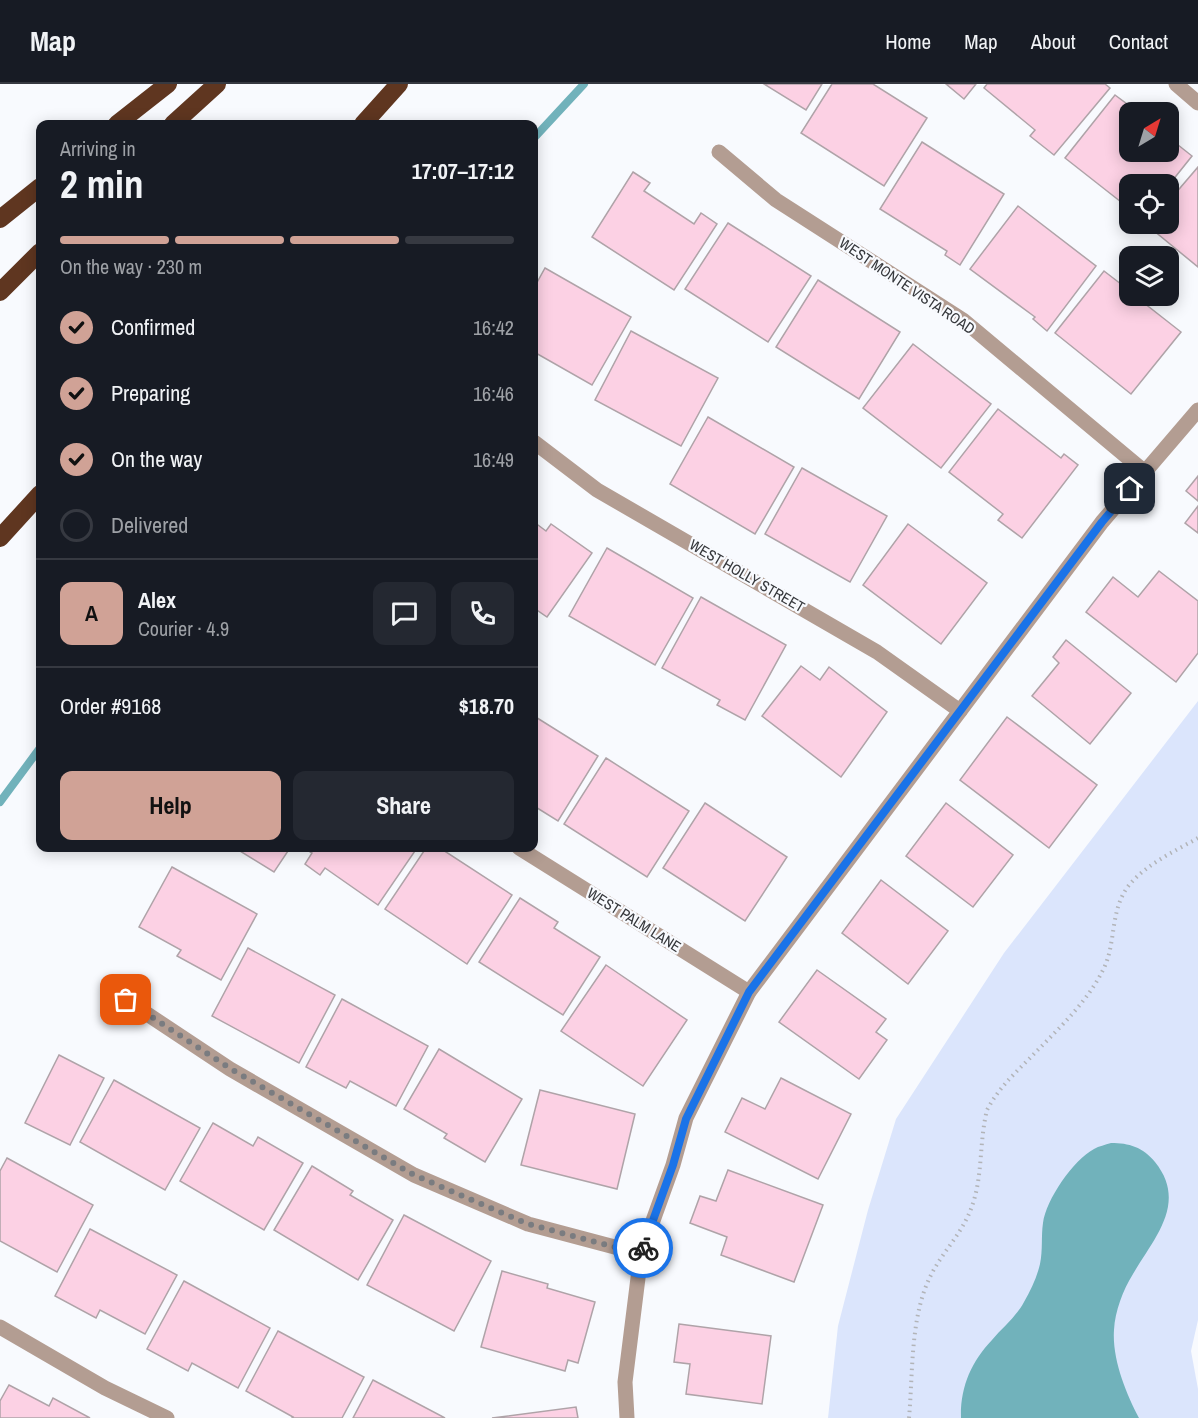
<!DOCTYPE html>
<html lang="en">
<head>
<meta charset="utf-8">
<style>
  body { margin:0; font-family:"Archivo Narrow",sans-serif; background:#242831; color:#f1f3f6; height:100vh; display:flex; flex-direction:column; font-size:22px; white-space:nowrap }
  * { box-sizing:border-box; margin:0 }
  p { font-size:20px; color:#9ea1a6 }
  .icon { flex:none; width:33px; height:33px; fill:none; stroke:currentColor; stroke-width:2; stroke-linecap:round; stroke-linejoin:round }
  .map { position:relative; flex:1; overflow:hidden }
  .sheet { position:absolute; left:36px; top:36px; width:502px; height:732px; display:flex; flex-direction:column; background:#171b24; border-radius:12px; box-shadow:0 3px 15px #0003 }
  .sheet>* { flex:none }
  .needle { width:39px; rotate:38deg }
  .tools { position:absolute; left:1119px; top:18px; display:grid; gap:12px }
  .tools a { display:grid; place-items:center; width:60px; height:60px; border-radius:12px; background:#171b24; box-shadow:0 3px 15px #0003; font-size:30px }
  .pin { position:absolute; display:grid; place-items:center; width:51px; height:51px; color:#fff; margin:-26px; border-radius:12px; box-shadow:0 3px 9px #0006 }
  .courier { position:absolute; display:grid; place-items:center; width:60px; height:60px; margin:-30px; border:4px solid #1a73e8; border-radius:50%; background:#fff; color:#222; box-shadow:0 2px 8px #0007 }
  .overview em { font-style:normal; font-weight:700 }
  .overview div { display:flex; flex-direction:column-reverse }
  .overview { display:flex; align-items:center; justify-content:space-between; height:102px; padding:0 24px }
  h1 { font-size:39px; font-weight:700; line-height:45px }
  .bar { display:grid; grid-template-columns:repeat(4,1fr); gap:9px 6px; align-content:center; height:72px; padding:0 24px }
  .bar i { height:8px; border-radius:4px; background:#363941 }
  .bar .current { background:#d0a296 }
  .bar p { grid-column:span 4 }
  .line { display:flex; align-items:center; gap:15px; padding:0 24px; border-top:2px solid #363941 }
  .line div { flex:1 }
  .round { display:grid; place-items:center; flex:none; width:63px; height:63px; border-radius:12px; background:#242831 }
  ol { padding:0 24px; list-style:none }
  li { display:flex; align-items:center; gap:18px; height:66px }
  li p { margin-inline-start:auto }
  li .icon { padding:6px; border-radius:50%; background:#d0a296; color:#111; stroke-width:4 }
  li:last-child { color:#9ea1a6 }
  li i { width:33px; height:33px; border:3px solid #363941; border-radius:50% }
  .primary-button { display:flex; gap:12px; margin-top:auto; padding:12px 24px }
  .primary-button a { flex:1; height:69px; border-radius:12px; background:#d0a296; color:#111; font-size:24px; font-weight:700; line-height:69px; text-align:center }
  .primary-button a+a { background:#242831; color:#f1f3f6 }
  header { display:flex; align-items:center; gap:36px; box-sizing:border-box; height:84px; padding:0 30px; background:#171b24; border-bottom:2px solid #363941 }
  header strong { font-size:28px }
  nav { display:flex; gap:33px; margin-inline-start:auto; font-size:21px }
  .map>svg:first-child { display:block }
  .green { fill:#dbe5fc }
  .water { fill:#71b2bb }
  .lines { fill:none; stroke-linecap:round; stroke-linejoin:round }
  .stream { stroke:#71b2bb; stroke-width:8 }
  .building { fill:#fcd1e4; stroke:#afa3a8; stroke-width:1.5 }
  .path { stroke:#b2b4b8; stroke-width:4; stroke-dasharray:1.5 4.5; stroke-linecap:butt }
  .minor { stroke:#b39d92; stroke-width:15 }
  .highway { stroke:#5f3620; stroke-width:18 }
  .done { stroke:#7a7c80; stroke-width:6; stroke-dasharray:0 10.8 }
  .route { stroke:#1a73e8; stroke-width:8 }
  .labels { text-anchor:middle; stroke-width:4.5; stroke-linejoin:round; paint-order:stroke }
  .street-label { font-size:15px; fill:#36383c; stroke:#f8fafe }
</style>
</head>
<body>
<header>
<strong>Map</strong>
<nav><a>Home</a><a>Map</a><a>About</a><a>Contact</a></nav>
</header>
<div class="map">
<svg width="1198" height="1334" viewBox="0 0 1198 1334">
  <rect width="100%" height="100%" fill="#f8fafe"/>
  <!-- green -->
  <path class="green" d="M 1198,617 L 1198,1236 L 1191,1267 L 1198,1305 L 1198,1334 L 828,1334 L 838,1242 L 868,1126 L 896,1035 L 1004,869 Z"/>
  <!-- water -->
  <path class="water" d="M 1111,1059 C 1129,1059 1143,1063 1155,1078 C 1188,1119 1154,1154 1133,1190 C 1123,1206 1115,1227 1114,1246 C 1112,1275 1126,1309 1139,1334 L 961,1334 C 960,1304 971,1278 992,1256 C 1003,1243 1016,1233 1024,1218 C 1031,1206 1037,1193 1040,1180 C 1043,1166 1041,1152 1043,1139 C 1046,1116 1073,1076 1094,1065 C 1099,1062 1105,1061 1111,1059 Z"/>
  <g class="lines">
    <!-- stream -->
    <g class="stream">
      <path d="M 534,54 L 584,0"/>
      <path d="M 0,718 L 40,664"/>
    </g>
  </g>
  <!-- building -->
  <g class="building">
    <path d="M 764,0 L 822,0 L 806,26 Z"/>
    <path d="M 832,0 L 873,0 L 927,34 L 884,102 L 801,49 Z"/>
    <path d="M 946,0 L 976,0 L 964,15 Z"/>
    <path d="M 987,0 L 1105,0 L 1110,4 L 1054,71 L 1030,52 L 1035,46 L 984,4 Z"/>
    <path d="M 1115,11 L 1131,23 L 1124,32 L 1130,36 L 1130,68 L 1168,68 L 1168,53 L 1192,72 L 1168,102 L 1168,100 L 1130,100 L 1130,125 L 1065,74 Z"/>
    <path d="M 922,58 L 1004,110 L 960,181 L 945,171 L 947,167 L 880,125 Z"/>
    <path d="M 1198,83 L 1198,183 L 1148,142 L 1150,140 L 1168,140 L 1168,118 Z"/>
    <path d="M 633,88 L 650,99 L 644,107 L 694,140 L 701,129 L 717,140 L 674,206 L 592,153 Z"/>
    <path d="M 1018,122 L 1096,182 L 1047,247 L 1033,235 L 1035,233 L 970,185 Z"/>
    <path d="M 728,139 L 811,192 L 768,258 L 685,205 Z"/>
    <path d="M 545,184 L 631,233 L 592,301 L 534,268 L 534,204 Z"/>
    <path d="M 1104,187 L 1130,207 L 1130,212 L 1135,212 L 1181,248 L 1131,310 L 1055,249 Z"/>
    <path d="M 818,196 L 900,248 L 859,315 L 776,263 Z"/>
    <path d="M 631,247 L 718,294 L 681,362 L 595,316 Z"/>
    <path d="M 913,260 L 991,320 L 941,384 L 863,324 Z"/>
    <path d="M 998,325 L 1061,374 L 1064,370 L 1078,381 L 1022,454 L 998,436 L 1003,430 L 949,388 Z"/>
    <path d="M 708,333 L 794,383 L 755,450 L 670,400 Z"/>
    <path d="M 802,384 L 887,432 L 850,498 L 765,450 Z"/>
    <path d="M 1198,392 L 1198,417 L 1186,407 Z"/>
    <path d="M 1198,422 L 1198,449 L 1185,439 Z"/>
    <path d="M 534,438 L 546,447 L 551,440 L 592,469 L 547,533 L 534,524 Z"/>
    <path d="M 908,440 L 987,499 L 941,560 L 863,501 Z"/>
    <path d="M 607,464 L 693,514 L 655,581 L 569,532 Z"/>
    <path d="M 1159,487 L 1198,517 L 1198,569 L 1176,598 L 1086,528 L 1113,493 L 1138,513 Z"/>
    <path d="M 701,513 L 786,561 L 745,636 L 717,621 L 720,616 L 662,584 Z"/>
    <path d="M 1066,556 L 1131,609 L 1090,660 L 1032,612 L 1059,579 L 1053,573 Z"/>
    <path d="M 801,582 L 820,596 L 829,583 L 887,628 L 841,693 L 762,632 Z"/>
    <path d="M 534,632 L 598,672 L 558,737 L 534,722 Z"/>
    <path d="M 1007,633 L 1097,701 L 1049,764 L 960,696 Z"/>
    <path d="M 606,674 L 689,727 L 647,793 L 564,740 Z"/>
    <path d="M 705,719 L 787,773 L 745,837 L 663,784 Z"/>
    <path d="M 946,719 L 1013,771 L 973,823 L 906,772 Z"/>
    <path d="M 235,764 L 290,764 L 274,788 Z"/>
    <path d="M 304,764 L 417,764 L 378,821 L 325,784 L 320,791 L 305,780 L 312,769 Z"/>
    <path d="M 426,764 L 440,764 L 512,811 L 467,880 L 385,825 Z"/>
    <path d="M 172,783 L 257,830 L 221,896 L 177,872 L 181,866 L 139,843 Z"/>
    <path d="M 881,796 L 948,847 L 908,900 L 842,849 Z"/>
    <path d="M 520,814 L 558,838 L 554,844 L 600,873 L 563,931 L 479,878 Z"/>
    <path d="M 248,864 L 335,911 L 299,979 L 212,932 Z"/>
    <path d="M 606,881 L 687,936 L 643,1002 L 561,947 Z"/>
    <path d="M 817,886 L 886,935 L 876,948 L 887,956 L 859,995 L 779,938 Z"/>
    <path d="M 342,915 L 428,962 L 396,1022 L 350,997 L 346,1004 L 306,983 Z"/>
    <path d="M 439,965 L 522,1015 L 485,1078 L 444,1054 L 447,1050 L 404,1025 Z"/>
    <path d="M 59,971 L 104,994 L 70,1061 L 25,1039 Z"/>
    <path d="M 781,994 L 851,1030 L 818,1095 L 725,1048 L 742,1014 L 765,1025 Z"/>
    <path d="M 114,996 L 200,1044 L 165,1106 L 80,1058 Z"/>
    <path d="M 540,1006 L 635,1030 L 617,1105 L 521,1081 Z"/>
    <path d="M 213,1039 L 253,1062 L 258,1053 L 303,1079 L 264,1146 L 180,1097 Z"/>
    <path d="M 7,1074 L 93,1121 L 57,1188 L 0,1157 L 0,1087 Z"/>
    <path d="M 312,1082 L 353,1107 L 350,1111 L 393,1136 L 358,1196 L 274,1146 Z"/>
    <path d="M 728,1086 L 823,1121 L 794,1198 L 721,1171 L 727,1153 L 690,1139 L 700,1112 L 716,1117 Z"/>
    <path d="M 404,1131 L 491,1177 L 454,1247 L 367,1201 Z"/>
    <path d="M 90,1145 L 177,1191 L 145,1250 L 100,1226 L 96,1234 L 55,1212 Z"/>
    <path d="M 502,1187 L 548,1200 L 547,1204 L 595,1218 L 578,1279 L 568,1276 L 565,1287 L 481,1263 Z"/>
    <path d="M 184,1197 L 270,1244 L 238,1304 L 192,1279 L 188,1287 L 147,1265 Z"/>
    <path d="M 679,1240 L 771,1252 L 762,1320 L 686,1310 L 690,1280 L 674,1278 Z"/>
    <path d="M 278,1247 L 364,1293 L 342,1334 L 292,1334 L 293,1333 L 246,1307 Z"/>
    <path d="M 373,1296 L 445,1334 L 353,1334 Z"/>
    <path d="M 9,1301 L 49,1322 L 53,1314 L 90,1334 L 0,1334 L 0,1317 Z"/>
    <path d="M 576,1323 L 578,1334 L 492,1334 Z"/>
  </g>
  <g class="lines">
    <!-- path -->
    <path class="path" d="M 909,1334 C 913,1290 910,1234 930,1193 C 942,1168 963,1149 972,1122 C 983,1092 979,1058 987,1026 C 998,1005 1014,990 1030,974 C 1056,947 1086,920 1103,886 C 1117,859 1109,825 1130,800 C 1147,780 1175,767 1198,754"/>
    <!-- minor -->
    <g class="minor">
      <path d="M 1176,0 L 1198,19"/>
      <path d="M 719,68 L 776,116 L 963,236 L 1145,388"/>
      <path d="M 534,358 L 597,406 L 877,568 L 960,627"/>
      <path d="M 519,764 L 749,908"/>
      <path d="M 126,916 L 230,985 L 414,1091 L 528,1140 L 641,1170"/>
      <path d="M 0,1243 L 105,1304 L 167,1334"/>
      <path d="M 627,1334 L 625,1298 L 641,1170 L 673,1081 L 686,1034 L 749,908 L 1102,438 L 1198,326"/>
    </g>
    <!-- highway -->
    <g class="highway">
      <path d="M 117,40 L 168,0"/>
      <path d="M 173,40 L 217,0"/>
      <path d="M 363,40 L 399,0"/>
      <path d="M 0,135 L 40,103"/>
      <path d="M 0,208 L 40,168"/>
      <path d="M 0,454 L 40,410"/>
    </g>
  </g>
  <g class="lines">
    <!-- done -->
    <path class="done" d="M 126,916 L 231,985 L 414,1091 L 528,1140 L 641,1170 L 643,1164"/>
    <!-- route -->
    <path class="route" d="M 643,1164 L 673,1081 L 686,1035 L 749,908 L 1102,438 L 1130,405"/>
  </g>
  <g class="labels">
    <!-- street labels -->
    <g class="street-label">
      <text transform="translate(907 202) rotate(34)" y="5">WEST MONTE VISTA ROAD</text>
      <text transform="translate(747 492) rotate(30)" y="5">WEST HOLLY STREET</text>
      <text transform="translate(634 836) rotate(32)" y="5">WEST PALM LANE</text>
    </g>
  </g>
</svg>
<div class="tools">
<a><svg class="needle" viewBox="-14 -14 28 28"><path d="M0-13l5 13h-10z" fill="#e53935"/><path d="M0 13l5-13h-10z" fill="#9ea1a6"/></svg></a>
<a><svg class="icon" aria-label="locate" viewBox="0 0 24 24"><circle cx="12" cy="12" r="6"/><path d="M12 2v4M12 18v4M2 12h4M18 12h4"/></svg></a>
<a><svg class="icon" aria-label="layers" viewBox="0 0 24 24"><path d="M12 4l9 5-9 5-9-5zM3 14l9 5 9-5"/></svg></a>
</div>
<div class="pin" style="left:126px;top:916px;background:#ea580c"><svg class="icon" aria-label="bag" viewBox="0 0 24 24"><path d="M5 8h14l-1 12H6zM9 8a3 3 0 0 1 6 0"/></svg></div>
<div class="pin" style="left:1130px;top:405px;background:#1f2937"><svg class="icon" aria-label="home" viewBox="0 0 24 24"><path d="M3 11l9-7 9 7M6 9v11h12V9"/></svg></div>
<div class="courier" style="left:643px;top:1164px"><svg class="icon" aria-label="bike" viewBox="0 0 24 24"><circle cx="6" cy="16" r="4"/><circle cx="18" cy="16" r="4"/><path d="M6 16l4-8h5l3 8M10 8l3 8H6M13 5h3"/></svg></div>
<section class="sheet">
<div class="overview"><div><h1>2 min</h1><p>Arriving in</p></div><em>17:07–17:12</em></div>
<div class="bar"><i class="current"></i><i class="current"></i><i class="current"></i><i></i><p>On the way · 230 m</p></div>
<ol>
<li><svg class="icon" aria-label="check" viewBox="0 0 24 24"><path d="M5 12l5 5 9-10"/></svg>Confirmed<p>16:42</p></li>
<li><svg class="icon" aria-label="check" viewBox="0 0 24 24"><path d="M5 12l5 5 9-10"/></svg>Preparing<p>16:46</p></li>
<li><svg class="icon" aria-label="check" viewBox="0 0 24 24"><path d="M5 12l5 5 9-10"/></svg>On the way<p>16:49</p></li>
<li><i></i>Delivered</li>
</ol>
<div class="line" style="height:108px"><b class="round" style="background:#d0a296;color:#111">A</b><div><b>Alex</b><p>Courier · 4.9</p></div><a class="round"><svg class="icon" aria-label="chat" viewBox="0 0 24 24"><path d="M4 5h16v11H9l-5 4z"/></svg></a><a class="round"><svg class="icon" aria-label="phone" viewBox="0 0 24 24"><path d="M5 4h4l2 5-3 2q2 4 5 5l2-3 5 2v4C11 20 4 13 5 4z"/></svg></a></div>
<div class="line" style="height:78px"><div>Order #9168</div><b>$18.70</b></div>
<div class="primary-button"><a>Help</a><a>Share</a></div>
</section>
</div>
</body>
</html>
